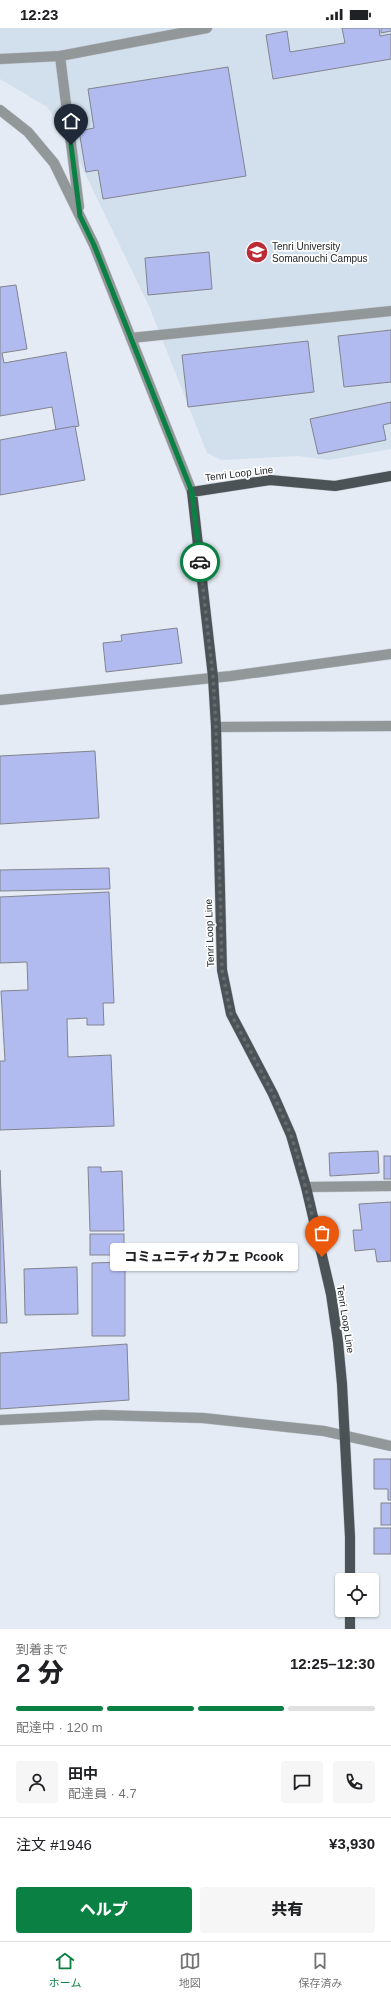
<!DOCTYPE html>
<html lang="ja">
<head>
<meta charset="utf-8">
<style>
  body { margin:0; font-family:Arial,"Noto Sans JP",sans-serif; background:#f6f6f6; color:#202124; height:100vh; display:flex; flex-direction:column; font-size:15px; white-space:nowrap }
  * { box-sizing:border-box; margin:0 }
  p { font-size:13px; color:#757577 }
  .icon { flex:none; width:22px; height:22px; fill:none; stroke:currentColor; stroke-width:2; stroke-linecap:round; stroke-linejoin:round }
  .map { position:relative; height:1601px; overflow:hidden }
  .drawer { display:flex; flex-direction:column; background:#fff; flex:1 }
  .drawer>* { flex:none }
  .buttons { position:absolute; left:335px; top:1545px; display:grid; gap:8px }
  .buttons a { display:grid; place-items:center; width:44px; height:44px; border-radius:4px; background:#fff; box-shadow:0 1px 3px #0004; font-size:20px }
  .pin { position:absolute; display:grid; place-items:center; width:34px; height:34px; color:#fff; margin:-41px -17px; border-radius:50% 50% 50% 0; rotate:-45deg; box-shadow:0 0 4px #0007 }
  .pin .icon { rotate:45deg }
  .courier { position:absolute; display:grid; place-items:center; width:40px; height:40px; margin:-20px; border:3px solid #0b8043; border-radius:50%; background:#fff; color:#222; box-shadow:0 1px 5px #0007 }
  .bubble { position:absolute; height:28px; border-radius:4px; background:#fff; box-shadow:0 1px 3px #0004; font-size:13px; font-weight:800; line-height:28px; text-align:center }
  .summary em { font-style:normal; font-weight:800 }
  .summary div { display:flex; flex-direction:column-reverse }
  .summary { display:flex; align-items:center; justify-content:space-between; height:68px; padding:0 16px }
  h1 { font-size:26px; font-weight:800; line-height:30px }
  .bar { display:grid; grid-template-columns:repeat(4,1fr); gap:6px 4px; align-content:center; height:48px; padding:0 16px }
  .bar i { height:5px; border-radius:3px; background:#e0e0e0 }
  .bar .active { background:#0b8043 }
  .bar p { grid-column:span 4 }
  .line { display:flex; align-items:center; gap:10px; padding:0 16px; border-top:1px solid #e0e0e0 }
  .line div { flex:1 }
  .round { display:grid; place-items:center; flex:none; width:42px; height:42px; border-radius:4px; background:#f6f6f6 }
  .cta { display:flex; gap:8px; margin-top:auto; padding:8px 16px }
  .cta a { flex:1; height:46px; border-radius:4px; background:#0b8043; color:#fff; font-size:16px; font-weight:800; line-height:46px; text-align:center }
  .cta a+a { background:#f6f6f6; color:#202124 }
  .status { display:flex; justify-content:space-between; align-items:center; height:28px; padding:0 20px; background:#fff; direction:ltr }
  .status svg { height:11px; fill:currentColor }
  .tabs { display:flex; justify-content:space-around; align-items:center; height:56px; border-top:1px solid #e0e0e0; background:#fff; font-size:11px; color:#757577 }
  .tabs a { display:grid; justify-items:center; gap:2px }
  .tabs .active { color:#0b8043 }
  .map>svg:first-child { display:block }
  .built { fill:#d2dfed }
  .building { fill:#b1bbf0; stroke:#82848d }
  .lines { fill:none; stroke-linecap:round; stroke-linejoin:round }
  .minor-casing { stroke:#c1c7cf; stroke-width:11 }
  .major-casing { stroke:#c1c7cf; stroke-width:11 }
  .minor { stroke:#929799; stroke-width:10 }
  .major { stroke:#4b5356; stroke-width:10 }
  .done { stroke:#666a6f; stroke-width:4; stroke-dasharray:0 7.2 }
  .route { stroke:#0b8043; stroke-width:5 }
  .labels { text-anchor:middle; stroke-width:3.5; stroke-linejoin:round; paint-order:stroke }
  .poi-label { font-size:10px; fill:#222528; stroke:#fff; text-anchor:start }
  .street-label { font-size:10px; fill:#222528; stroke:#fff }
</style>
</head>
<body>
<div class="status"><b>12:23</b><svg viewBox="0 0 49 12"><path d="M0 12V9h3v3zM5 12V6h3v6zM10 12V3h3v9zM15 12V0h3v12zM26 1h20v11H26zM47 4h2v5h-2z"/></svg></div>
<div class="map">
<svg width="391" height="1601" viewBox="0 0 391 1601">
  <rect width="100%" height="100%" fill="#e4ebf4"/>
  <!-- built -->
  <path class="built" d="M 0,0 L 391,0 L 391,421 L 329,432 L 298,428 L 222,432 L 207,425 L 149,278 L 65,104 L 47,79 L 0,51 Z"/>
  <!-- building -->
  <g class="building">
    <path d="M 342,0 L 379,0 L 380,8 L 391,6 L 391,31 L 273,51 L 266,7 L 287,3 L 290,24 L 345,15 Z"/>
    <path d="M 381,0 L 391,0 L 391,3 L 381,5 Z"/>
    <path d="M 228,39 L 246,148 L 103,171 L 98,142 L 86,144 L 79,103 L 94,100 L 88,61 Z"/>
    <path d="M 209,224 L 212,261 L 148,267 L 145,230 Z"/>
    <path d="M 16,257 L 27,321 L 2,325 L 4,335 L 66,324 L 79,398 L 56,402 L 52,379 L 0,388 L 0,259 Z"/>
    <path d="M 391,302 L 391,354 L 344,359 L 338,308 Z"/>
    <path d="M 308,313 L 314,364 L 188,379 L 182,327 Z"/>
    <path d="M 391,374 L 391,395 L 383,397 L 386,412 L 318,426 L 310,391 Z"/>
    <path d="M 75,398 L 85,452 L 0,467 L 0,412 Z"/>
    <path d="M 177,600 L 182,635 L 106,644 L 103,615 L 122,613 L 121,607 Z"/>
    <path d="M 95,723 L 99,790 L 0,796 L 0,728 Z"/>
    <path d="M 109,840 L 110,861 L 0,863 L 0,842 Z"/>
    <path d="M 109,864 L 114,975 L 103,975 L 104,997 L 87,997 L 87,990 L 67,991 L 68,1029 L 111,1027 L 114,1098 L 0,1102 L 0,1033 L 5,1033 L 1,963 L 28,962 L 27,934 L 0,935 L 0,869 Z"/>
    <path d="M 378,1123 L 379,1145 L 330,1148 L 329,1125 Z"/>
    <rect x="384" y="1128" width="7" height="23"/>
    <path d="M 88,1139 L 101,1139 L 101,1144 L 122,1143 L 124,1203 L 90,1203 Z"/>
    <path d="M 0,1142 L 7,1295 L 0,1295 Z"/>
    <path d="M 391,1174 L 391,1233 L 377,1234 L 375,1221 L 355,1223 L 353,1202 L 362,1202 L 359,1176 Z"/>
    <rect x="90" y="1206" width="34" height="21"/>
    <path d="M 125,1234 L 125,1308 L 92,1308 L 92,1235 Z"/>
    <path d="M 77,1239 L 78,1286 L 25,1287 L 24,1241 Z"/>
    <path d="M 127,1316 L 129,1372 L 0,1381 L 0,1325 Z"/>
    <path d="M 374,1431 L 391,1431 L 391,1472 L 388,1472 L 388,1461 L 374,1461 Z"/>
    <rect x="381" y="1475" width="10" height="22"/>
    <rect x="374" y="1500" width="17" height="26"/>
  </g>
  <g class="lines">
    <!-- minor casing -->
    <g class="minor-casing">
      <g id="minor">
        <path d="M 60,28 L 79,179"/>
        <path d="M 0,31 L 60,28 L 207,0"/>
        <path d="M 0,82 L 28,104 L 54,135 L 94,217 L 192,464"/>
        <path d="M 131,310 L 391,283"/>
        <path d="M 0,672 L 231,648 L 391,626"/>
        <path d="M 216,699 L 391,698"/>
        <path d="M 306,1159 L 391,1158"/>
        <path d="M 0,1392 L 102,1387 L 203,1390 L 324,1403 L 391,1418"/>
      </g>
    </g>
    <!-- major casing -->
    <g class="major-casing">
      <g id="major">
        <path d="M 350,1552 L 350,1509 L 342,1356 L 338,1314 L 331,1266 L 306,1159 L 291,1107 L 273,1066 L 231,986 L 222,942 L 216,699 L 213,649 L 192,464 L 270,452 L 335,458 L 391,448"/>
        <path d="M 350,1582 L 350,1601"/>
      </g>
    </g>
    <!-- minor -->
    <use href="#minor" class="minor"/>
    <!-- major -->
    <use href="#major" class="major"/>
  </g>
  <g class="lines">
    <!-- done -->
    <path class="done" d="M 200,534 L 213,649 L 216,700 L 222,942 L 231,986 L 273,1066 L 291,1107 L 300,1136 L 322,1229"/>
    <!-- route -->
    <path class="route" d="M 71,117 L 80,188 L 94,217 L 192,464 L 200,534"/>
  </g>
  <!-- icons -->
  <defs>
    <g id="university-disc" transform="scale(1.15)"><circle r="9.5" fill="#bb2b35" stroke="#fff"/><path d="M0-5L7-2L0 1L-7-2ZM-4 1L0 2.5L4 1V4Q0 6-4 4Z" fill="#fff"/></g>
  </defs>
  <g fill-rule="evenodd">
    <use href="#university-disc" x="257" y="224"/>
  </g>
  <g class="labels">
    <!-- poi labels -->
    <g class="poi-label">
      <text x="272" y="222">Tenri University<tspan x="272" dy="12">Somanouchi Campus</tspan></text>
    </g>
    <!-- street labels -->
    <g class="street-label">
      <text transform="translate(239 445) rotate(-7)" y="4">Tenri Loop Line</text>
      <text transform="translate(209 905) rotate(-92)" y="4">Tenri Loop Line</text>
      <text transform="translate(346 1291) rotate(81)" y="4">Tenri Loop Line</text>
    </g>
  </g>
</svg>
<div class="buttons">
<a><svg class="icon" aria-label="locate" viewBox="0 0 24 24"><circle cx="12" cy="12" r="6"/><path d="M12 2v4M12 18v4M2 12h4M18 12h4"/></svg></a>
</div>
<div class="pin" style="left:322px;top:1229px;background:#ea580c"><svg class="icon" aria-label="bag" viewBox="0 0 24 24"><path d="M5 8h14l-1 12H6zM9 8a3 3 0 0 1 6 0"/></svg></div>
<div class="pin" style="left:71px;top:117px;background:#1f2937"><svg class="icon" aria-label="home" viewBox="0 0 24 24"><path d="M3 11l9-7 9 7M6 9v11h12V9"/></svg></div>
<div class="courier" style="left:200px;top:534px"><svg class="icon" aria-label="car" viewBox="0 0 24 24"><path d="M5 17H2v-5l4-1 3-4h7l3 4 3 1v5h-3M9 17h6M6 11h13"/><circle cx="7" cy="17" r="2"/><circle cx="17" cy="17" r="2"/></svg></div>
<div class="bubble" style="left:110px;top:1215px;width:188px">コミュニティカフェ Pcook</div>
</div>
<section class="drawer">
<div class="summary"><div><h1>2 分</h1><p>到着まで</p></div><em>12:25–12:30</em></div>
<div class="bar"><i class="active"></i><i class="active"></i><i class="active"></i><i></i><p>配達中 · 120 m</p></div>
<div class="line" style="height:72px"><a class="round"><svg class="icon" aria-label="person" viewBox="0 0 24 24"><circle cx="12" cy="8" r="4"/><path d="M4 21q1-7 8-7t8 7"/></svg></a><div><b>田中</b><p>配達員 · 4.7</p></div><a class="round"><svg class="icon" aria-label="chat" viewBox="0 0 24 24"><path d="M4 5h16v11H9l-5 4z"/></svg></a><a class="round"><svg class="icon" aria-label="phone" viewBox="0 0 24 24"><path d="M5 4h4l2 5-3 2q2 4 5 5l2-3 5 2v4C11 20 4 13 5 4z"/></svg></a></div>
<div class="line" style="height:52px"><div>注文 #1946</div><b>¥3,930</b></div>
<div class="cta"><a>ヘルプ</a><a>共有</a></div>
</section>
<nav class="tabs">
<a class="active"><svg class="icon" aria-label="home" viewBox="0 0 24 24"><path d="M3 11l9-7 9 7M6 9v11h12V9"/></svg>ホーム</a>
<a><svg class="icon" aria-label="map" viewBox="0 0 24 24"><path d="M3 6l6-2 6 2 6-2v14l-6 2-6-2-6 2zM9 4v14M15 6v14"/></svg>地図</a>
<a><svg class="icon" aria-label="saved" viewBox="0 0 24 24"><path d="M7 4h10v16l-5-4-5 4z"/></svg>保存済み</a>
</nav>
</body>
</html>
